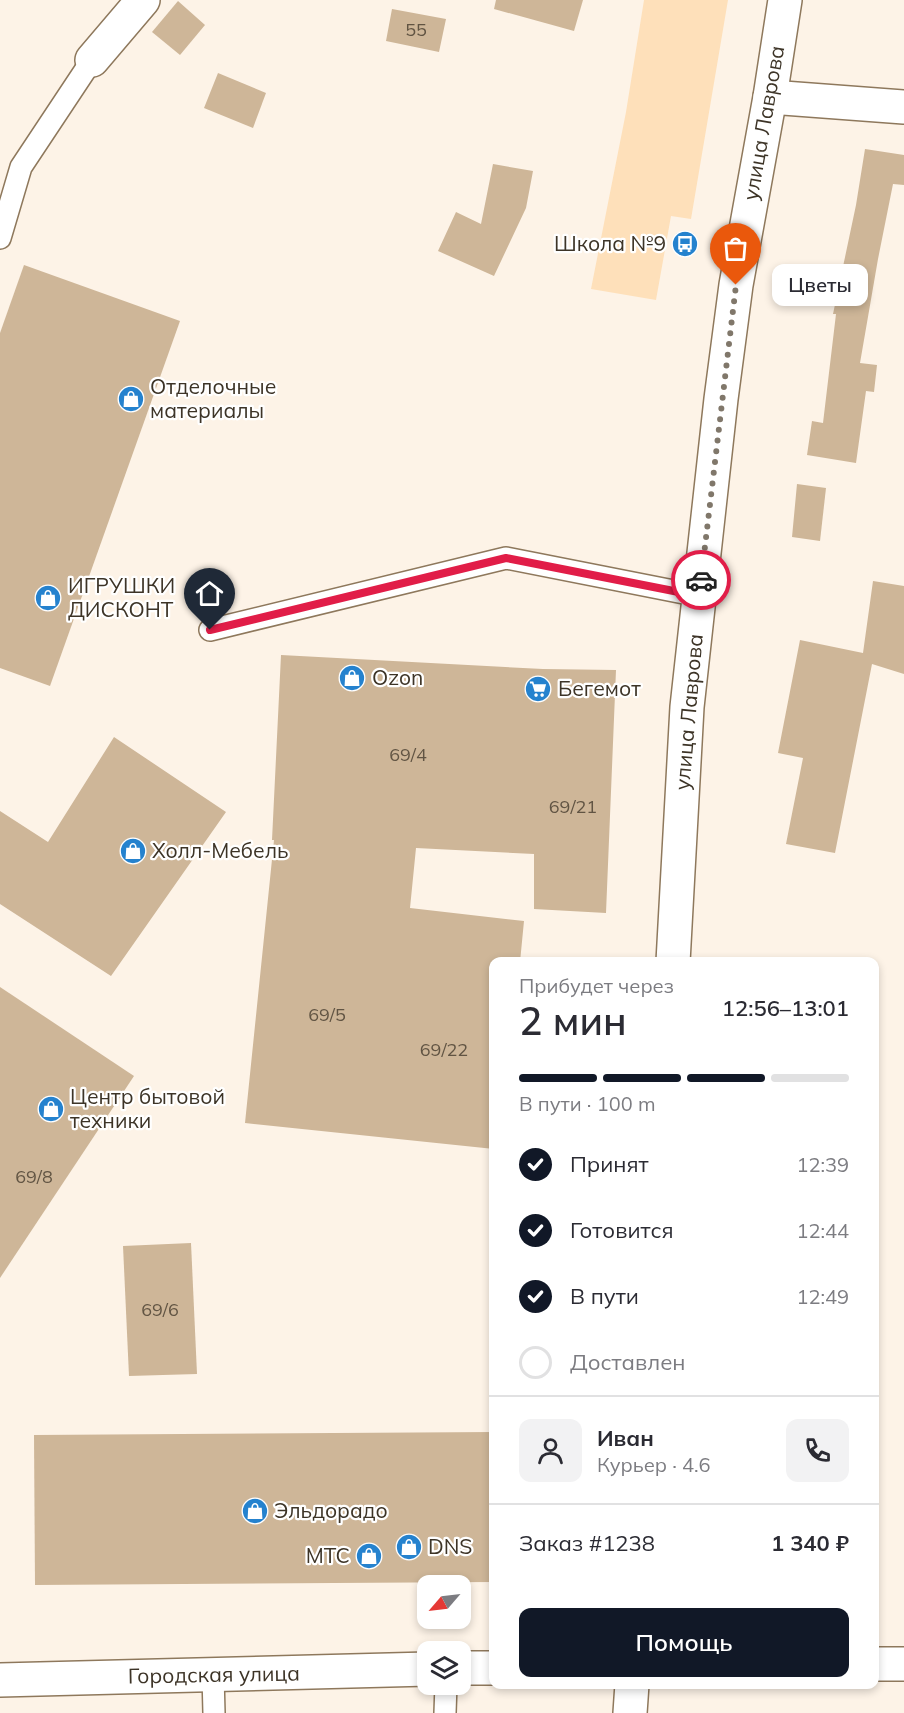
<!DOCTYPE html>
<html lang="ru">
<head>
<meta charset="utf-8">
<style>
  body { margin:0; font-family:Mulish,sans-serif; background:#f2f2f3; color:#2b2b33; height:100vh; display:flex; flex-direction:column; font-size:22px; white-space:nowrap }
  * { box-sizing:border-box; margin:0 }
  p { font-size:20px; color:#7c7c81 }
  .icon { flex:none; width:33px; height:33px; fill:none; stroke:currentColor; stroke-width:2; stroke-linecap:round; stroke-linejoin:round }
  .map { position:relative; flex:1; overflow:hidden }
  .panel { position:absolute; left:489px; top:957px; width:390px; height:732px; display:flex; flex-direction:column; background:#fff; border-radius:12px; box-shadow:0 3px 9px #0003 }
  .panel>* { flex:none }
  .needle { width:39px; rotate:242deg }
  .controls { position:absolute; left:417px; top:1575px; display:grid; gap:12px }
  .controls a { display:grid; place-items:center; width:54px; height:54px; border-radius:12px; background:#fff; box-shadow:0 3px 9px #0003; font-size:30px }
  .pin { position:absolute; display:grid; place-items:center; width:51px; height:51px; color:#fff; margin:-62px -26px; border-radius:50% 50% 50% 0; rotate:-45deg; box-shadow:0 0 6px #0007 }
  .pin .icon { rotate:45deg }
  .courier { position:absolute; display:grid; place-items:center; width:60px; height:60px; margin:-30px; border:4px solid #e11d48; border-radius:50%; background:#fff; color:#222; box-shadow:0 2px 8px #0007 }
  .bubble { position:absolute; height:42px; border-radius:12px; background:#fff; box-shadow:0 3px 9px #0003; font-size:20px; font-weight:600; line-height:42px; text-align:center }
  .head em { font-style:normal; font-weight:600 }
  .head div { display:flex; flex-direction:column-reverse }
  .head { display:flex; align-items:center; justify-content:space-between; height:102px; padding:0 30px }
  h1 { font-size:39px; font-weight:600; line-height:45px }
  .bar { display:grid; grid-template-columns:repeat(4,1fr); gap:9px 6px; align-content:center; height:72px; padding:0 30px }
  .bar i { height:8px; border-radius:4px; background:#e1e1e2 }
  .bar .active { background:#111827 }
  .bar p { grid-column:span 4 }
  .line { display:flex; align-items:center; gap:15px; padding:0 30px; border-top:2px solid #e1e1e2 }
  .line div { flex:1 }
  .round { display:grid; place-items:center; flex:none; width:63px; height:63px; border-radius:12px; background:#f2f2f3 }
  ol { padding:0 30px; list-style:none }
  li { display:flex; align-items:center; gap:18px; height:66px }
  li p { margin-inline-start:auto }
  li .icon { padding:6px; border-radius:50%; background:#111827; color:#fff; stroke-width:4 }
  li:last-child { color:#7c7c81 }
  li i { width:33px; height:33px; border:3px solid #e1e1e2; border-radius:50% }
  .button { display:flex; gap:12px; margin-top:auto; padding:12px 30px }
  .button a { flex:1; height:69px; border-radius:12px; background:#111827; color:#fff; font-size:24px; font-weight:600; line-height:69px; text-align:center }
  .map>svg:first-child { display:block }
  .green { fill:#fee0ba }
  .building { fill:#ceb698 }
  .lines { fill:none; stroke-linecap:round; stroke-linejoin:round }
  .service-casing { stroke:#8e785c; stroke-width:24 }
  .minor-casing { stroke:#8e785c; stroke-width:36 }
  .secondary-casing { stroke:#8e785c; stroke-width:36 }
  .service { stroke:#fff; stroke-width:21 }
  .minor { stroke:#fff; stroke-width:33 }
  .secondary { stroke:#fff; stroke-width:33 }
  .done { stroke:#80776a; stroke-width:6; stroke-dasharray:0 10.8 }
  .route { stroke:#e11d48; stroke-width:8 }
  .labels { text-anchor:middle; stroke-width:4.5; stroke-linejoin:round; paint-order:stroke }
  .number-label { font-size:18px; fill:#615443 }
  .street-label { font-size:21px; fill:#3d3427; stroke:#fff }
  .poi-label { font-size:21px; fill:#3d3427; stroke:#fff; text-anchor:start }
</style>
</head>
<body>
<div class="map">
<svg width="904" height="1713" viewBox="0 0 904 1713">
  <rect width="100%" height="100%" fill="#fdf3e7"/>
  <!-- green -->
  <path class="green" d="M 644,0 L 728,0 L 691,219 L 671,216 L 656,300 L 591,289 L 626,112 Z"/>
  <!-- building -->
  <g class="building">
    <path d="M 496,0 L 583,0 L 574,31 L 494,9 Z"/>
    <path d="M 178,1 L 205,25 L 180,55 L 152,32 Z"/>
    <path d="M 392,9 L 446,19 L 439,52 L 386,41 Z"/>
    <path d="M 218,73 L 266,93 L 253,128 L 204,108 Z"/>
    <path d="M 865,149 L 904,155 L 904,185 L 893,184 L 878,259 L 860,363 L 877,365 L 874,392 L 866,391 L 856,463 L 807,455 L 812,421 L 823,423 L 836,314 L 833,314 L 856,205 Z"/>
    <path d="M 493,164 L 533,171 L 526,208 L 494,276 L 438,251 L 456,212 L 481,224 Z"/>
    <path d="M 24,265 L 180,321 L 50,686 L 0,668 L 0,333 Z"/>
    <path d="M 797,484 L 826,488 L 820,541 L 792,537 Z"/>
    <path d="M 873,581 L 904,586 L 904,674 L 872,664 L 835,853 L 786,844 L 803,758 L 778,753 L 800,640 L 863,653 Z"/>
    <path d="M 281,655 L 543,669 L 616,670 L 606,913 L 534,909 L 534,854 L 416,848 L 410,908 L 524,921 L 520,962 L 494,962 L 494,1149 L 245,1123 L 274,840 L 272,840 Z"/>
    <path d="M 114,737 L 226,812 L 111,976 L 0,904 L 0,811 L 48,842 Z"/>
    <path d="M 0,987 L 134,1076 L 0,1278 Z"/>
    <path d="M 191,1243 L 197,1374 L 129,1376 L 123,1246 Z"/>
    <path d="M 494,1432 L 494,1582 L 35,1585 L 34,1435 Z"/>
  </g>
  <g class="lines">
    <!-- service casing -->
    <g class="service-casing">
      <g id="service">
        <path d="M 0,238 L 21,167 L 92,60"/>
        <path d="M 210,630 L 506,558 L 699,596"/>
        <path d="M 213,1675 L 214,1713"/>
        <path d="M 445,1713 L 446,1684"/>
      </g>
    </g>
    <!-- minor casing -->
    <g class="minor-casing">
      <g id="minor">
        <path d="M 92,60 L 143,0"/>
        <path d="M 770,97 L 904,107"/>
        <path d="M 874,1664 L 904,1664"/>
        <path d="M 460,1668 L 494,1668"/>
        <path d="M 0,1680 L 428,1669"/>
      </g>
    </g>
    <!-- secondary casing -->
    <g class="secondary-casing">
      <g id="secondary">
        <path d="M 673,962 L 687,707 L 721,399 L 736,285 L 770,97 L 785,0"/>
        <path d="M 630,1713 L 632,1684"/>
      </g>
    </g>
    <!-- service -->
    <use href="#service" class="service"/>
    <!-- minor -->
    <use href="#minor" class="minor"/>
    <!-- secondary -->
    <use href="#secondary" class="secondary"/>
  </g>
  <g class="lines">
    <!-- done -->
    <path class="done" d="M 701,580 L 736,285"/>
    <!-- route -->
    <path class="route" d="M 210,630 L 506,558 L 699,596 L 701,580"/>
  </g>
  <!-- icons -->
  <defs>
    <g id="bus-disc" transform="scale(1.35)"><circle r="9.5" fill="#2582ce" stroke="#fff"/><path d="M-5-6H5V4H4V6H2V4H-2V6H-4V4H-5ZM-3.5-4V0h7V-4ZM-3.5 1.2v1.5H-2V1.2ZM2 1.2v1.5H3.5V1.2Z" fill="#fff"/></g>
    <g id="shop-disc" transform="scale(1.35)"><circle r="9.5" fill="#2582ce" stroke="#fff"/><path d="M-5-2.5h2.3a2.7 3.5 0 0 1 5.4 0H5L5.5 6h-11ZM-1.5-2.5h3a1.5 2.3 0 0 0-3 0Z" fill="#fff"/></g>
    <g id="supermarket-disc" transform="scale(1.35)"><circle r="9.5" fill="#2582ce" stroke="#fff"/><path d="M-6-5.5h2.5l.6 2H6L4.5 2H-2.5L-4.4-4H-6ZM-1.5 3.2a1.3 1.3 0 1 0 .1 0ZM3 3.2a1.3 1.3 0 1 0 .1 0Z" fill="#fff"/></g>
  </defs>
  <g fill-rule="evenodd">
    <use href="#bus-disc" x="685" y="244"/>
    <use href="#shop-disc" x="131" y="399"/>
    <use href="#shop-disc" x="48" y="598"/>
    <use href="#shop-disc" x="352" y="678"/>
    <use href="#supermarket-disc" x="538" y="689"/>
    <use href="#shop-disc" x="133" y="851"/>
    <use href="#shop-disc" x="51" y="1109"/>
    <use href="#shop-disc" x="255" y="1511"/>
    <use href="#shop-disc" x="409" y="1547"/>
    <use href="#shop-disc" x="369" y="1556"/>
  </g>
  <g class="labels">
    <!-- number labels -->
    <g class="number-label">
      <text x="416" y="36">55</text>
      <text x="408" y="761">69/4</text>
      <text x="573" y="813">69/21</text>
      <text x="327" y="1021">69/5</text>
      <text x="444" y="1056">69/22</text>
      <text x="34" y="1183">69/8</text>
      <text x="160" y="1316">69/6</text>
    </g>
    <!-- street labels -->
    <g class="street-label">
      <text transform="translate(764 123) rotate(-80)" y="7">улица Лаврова</text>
      <text transform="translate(689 712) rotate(-85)" y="7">улица Лаврова</text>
      <text transform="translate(214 1675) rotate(-1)" y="7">Городская улица</text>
    </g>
    <!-- poi labels -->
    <g class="poi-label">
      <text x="666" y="251" text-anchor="end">Школа №9</text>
      <text x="150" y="394">Отделочные<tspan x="150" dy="24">материалы</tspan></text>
      <text x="68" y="593">ИГРУШКИ<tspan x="68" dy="24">ДИСКОНТ</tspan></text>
      <text x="372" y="685">Ozon</text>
      <text x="558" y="696">Бегемот</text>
      <text x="152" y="858">Холл-Мебель</text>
      <text x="70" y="1104">Центр бытовой<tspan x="70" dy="24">техники</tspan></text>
      <text x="274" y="1518">Эльдорадо</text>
      <text x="428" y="1554">DNS</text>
      <text x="350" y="1563" text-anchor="end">МТС</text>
    </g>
  </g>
</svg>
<div class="controls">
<a><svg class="needle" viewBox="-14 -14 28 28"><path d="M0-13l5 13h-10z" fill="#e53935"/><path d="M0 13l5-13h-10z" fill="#7c7c81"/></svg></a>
<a><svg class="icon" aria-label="layers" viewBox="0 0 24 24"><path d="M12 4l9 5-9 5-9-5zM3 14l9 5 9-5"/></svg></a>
</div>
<div class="pin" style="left:736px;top:285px;background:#ea580c"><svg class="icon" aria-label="bag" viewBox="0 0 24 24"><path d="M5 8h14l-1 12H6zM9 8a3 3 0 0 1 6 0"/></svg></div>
<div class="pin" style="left:210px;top:630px;background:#1f2937"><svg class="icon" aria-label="home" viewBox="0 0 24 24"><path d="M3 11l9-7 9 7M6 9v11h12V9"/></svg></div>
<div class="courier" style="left:701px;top:580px"><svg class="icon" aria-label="car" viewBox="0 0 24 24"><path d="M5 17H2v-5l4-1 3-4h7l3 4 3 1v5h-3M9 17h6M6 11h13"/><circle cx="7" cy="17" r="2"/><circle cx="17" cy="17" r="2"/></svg></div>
<div class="bubble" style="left:772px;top:264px;width:96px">Цветы</div>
<section class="panel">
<div class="head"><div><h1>2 мин</h1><p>Прибудет через</p></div><em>12:56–13:01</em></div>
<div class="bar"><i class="active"></i><i class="active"></i><i class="active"></i><i></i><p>В пути · 100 m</p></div>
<ol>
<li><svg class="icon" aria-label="check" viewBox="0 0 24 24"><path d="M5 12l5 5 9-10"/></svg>Принят<p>12:39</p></li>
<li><svg class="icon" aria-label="check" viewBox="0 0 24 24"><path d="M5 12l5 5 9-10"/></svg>Готовится<p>12:44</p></li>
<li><svg class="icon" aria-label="check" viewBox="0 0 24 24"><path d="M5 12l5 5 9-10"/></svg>В пути<p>12:49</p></li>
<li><i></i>Доставлен</li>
</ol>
<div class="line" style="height:108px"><a class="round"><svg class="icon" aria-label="person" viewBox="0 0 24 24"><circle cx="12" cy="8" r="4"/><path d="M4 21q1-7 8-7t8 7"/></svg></a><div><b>Иван</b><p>Курьер · 4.6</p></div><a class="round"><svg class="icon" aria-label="phone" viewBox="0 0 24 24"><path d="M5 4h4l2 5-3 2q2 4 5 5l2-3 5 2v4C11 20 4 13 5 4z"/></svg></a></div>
<div class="line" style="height:78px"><div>Заказ #1238</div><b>1 340 ₽</b></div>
<div class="button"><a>Помощь</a></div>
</section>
</div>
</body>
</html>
